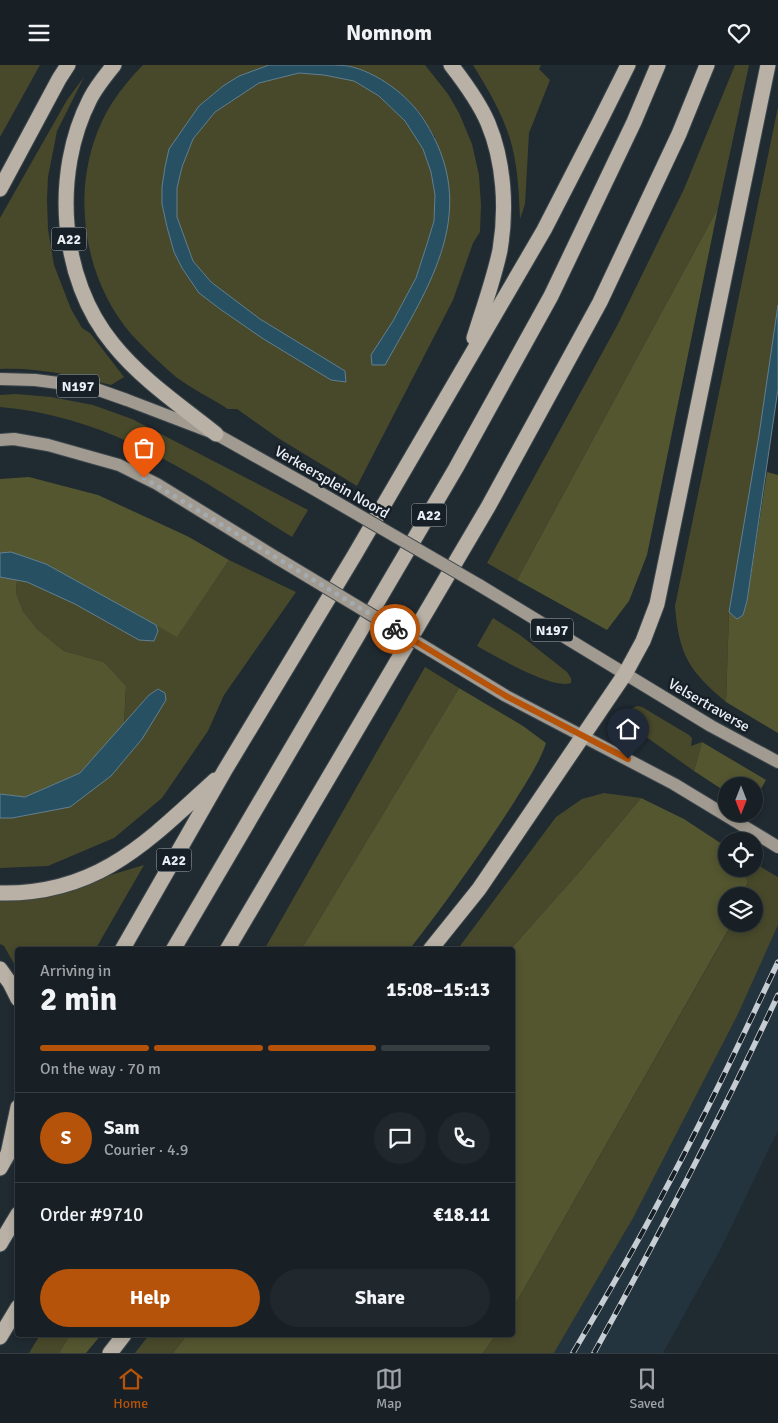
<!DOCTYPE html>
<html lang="en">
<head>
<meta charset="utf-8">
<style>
  body { margin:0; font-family:Signika,sans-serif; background:#21282d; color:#f1f3f6; height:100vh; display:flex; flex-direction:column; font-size:19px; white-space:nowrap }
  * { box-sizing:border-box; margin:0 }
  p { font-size:16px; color:#9fa3a7 }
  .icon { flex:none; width:28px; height:28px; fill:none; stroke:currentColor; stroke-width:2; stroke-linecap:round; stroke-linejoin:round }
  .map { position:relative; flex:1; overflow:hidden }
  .drawer { position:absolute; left:15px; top:882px; width:500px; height:390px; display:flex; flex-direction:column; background:#182025; border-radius:5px; box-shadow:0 2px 8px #0003,0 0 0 1px #363e42 }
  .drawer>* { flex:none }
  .needle { width:32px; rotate:180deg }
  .tools { position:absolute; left:718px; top:712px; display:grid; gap:10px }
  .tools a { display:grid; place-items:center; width:45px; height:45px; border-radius:50%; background:#182025; box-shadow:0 2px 8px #0003,0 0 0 1px #363e42; font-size:25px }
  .pin { position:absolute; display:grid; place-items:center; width:42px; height:42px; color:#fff; margin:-51px -21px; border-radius:50% 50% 50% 0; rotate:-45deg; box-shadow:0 0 5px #0007 }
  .pin .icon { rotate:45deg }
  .courier { position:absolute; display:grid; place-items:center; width:50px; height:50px; margin:-25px; border:4px solid #b45309; border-radius:50%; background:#fff; color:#222; box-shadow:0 1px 6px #0007 }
  .overview em { font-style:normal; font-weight:700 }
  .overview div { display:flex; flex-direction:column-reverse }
  .overview { display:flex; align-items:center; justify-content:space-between; height:85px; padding:0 25px }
  h1 { font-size:32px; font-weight:700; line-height:38px }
  .bar { display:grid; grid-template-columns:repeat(4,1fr); gap:8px 5px; align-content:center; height:60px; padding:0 25px }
  .bar i { height:6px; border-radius:4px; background:#363e42 }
  .bar .selected { background:#b45309 }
  .bar p { grid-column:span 4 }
  .line { display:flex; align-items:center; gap:12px; padding:0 25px; border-top:1px solid #363e42 }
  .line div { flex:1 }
  .round { display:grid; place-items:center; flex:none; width:52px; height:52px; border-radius:26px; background:#21282d }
  .primary-button { display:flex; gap:10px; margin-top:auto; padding:10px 25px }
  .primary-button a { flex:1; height:58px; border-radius:30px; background:#b45309; color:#fff; font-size:20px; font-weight:700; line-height:58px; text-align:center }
  .primary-button a+a { background:#21282d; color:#f1f3f6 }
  header { display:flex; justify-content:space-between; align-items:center; height:65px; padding:0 25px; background:#182025; font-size:22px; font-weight:700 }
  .tab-bar { display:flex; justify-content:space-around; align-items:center; height:70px; border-top:1px solid #363e42; background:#182025; font-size:14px; color:#9fa3a7 }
  .tab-bar a { display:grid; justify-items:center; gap:2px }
  .tab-bar .selected { color:#b45309 }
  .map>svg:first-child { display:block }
  .built { fill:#24343f }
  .green { fill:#48492a }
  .forest { fill:#545630 }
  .water { fill:#275063; stroke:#62808f }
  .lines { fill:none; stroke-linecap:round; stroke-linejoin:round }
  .primary-casing { stroke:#3c464c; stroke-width:14 }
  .motorway-casing { stroke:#3c464c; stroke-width:17 }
  .primary { stroke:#a19a90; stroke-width:12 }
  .motorway { stroke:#b9b1a5; stroke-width:15 }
  .rail-casing { stroke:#c6cdd2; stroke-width:5.5 }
  .rail { stroke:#172027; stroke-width:4; stroke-dasharray:11; stroke-linecap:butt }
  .primary-bridge-casing { stroke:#3c464c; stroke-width:14; stroke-linecap:butt }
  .primary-bridge { stroke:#a19a90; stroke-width:12 }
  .done { stroke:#a3abb0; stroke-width:5; stroke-dasharray:0 9 }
  .route { stroke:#b45309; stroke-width:6 }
  .labels { text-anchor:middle; stroke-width:5; stroke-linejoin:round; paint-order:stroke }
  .shield { fill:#172027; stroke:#abb2b7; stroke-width:1 }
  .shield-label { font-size:14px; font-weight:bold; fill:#eaf0f5 }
  .street-label { font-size:15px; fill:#eaf0f5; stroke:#172027 }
</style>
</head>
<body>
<header><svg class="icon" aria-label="menu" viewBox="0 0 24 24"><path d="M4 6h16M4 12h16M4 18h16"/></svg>Nomnom<svg class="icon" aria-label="heart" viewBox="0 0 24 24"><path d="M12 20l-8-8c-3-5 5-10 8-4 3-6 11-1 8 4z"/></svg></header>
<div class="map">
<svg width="778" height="1288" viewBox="0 0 778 1288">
  <rect width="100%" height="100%" fill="#202a31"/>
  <!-- built -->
  <path class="built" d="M 778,860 L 778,1065 L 720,1185 L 663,1288 L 554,1288 L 633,1153 L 738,949 Z"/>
  <!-- green -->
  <g class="green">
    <path d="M 0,0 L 40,0 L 0,72 Z"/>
    <path d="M 143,0 L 269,0 L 239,11 L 223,21 L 199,41 L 170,84 L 165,102 L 162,122 L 162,139 L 167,162 L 174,187 L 182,203 L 199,228 L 220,244 L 262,273 L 331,315 L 346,317 L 345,306 L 260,254 L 211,217 L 193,196 L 177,152 L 177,123 L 182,102 L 193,74 L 215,47 L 259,18 L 299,8 L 324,10 L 354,16 L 379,31 L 405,56 L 423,84 L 431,107 L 435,130 L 434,156 L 416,213 L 393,256 L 371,290 L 443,184 L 435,72 L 419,47 L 402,30 L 379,14 L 358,4 L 346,0 L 425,0 L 448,29 L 459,48 L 472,79 L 479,110 L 481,140 L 480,167 L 473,178 L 453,235 L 357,421 L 278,373 L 237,344 L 228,344 C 211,333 192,324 176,312 C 163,301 143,282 132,270 C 78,208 68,108 112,38 C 121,24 132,11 143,0 Z"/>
    <path d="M 473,0 L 541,0 L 539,4 L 550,15 L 529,68 L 525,139 L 520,154 C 519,130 518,105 512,81 C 505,53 488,24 473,0 Z"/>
    <path d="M 735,0 L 749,0 L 718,143 L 517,515 L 487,498 L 618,259 L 684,124 Z"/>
    <path d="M 84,12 L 57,66 L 48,112 L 47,135 L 48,164 L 54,200 L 71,244 L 82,263 L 90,268 L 124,312 L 111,320 C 75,311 38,302 0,304 L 0,153 L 67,35 Z"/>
    <path d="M 778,42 L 778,240 L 759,370 L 729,547 L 726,637 C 689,606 679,590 675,541 Z"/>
    <path d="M 16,329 L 51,332 L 93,340 L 132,354 L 308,445 L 292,472 C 198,413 114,352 0,342 L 0,330 Z"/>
    <path d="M 229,495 L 296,527 L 224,630 L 208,666 L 162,733 L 114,773 L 48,801 L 0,803 L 0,753 L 12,753 L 70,741 L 111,711 L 142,674 L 165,628 L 158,624 L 149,630 L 124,659 L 126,621 L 104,597 L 64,586 L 37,564 L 23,546 L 16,528 L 17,515 C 46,520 82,543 108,557 C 125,567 134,574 154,576 L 158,566 L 156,560 L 177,571 Z"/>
    <path d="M 493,553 L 520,570 L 567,607 L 571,613 L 571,618 C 553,625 495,591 477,581 Z"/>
    <path d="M 425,602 L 459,623 L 301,885 L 264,885 Z"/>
    <path d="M 637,641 L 642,642 L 689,670 L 692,673 L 691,681 L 702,677 L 694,706 L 628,659 L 626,653 L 633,643 Z"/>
    <path d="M 604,728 L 641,733 L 580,806 L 510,885 L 457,885 L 556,752 L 582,734 Z"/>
    <path d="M 754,798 L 778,812 L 778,860 L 738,949 L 633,1153 L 554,1288 L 483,1288 L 496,1270 L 512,1270 L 513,1243 L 732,859 L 754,859 L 754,831 L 742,831 L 748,816 L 740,804 L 754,804 Z"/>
    <path d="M 144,800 L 95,885 L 18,885 L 17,904 L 4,881 L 0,879 L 0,832 L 80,819 Z"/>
    <path d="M 40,1270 L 70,1270 L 59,1288 L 29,1288 Z"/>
    <path d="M 149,1270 L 187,1270 L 173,1288 L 135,1288 Z"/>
  </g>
  <!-- forest -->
  <g class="forest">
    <path d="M 718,143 L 647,490 L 629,536 L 607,565 L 517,515 Z"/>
    <path d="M 767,407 L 778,410 L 778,668 L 726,637 L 729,547 L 737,554 L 743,550 L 747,536 Z"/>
    <path d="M 29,412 L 98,430 L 187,471 L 229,495 L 177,572 L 46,499 L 0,488 L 0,414 Z"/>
    <path d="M 0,512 L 17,515 L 16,528 L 23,546 L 37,564 L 64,586 L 104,597 L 126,621 L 124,659 L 80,708 L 25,732 L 0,729 Z"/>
    <path d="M 459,623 L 523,661 L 546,678 C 539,700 523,722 511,742 C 479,791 445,839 409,885 L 301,885 Z"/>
    <path d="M 702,677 L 766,715 L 754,736 L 754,721 L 726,721 L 726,727 L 694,706 Z"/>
    <path d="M 641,733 L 684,754 L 725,781 L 726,804 L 740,804 L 748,816 L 742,831 L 726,831 L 726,859 L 732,859 L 730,862 L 513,1243 L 512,885 L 510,885 L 580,806 Z"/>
    <path d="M 70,1270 L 101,1270 L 86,1288 L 59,1288 Z"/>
    <path d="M 187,1270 L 496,1270 L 483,1288 L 173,1288 Z"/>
  </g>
  <!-- water -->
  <g class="water">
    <path d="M 269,0 C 286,0 304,0 322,0 C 330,0 340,0 348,1 C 377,7 408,30 424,55 C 482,145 430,219 385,300 L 372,300 L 371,290 L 393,256 L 416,213 L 427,179 L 434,156 L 435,130 L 431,107 L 423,84 L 405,56 L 379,31 L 354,16 L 324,10 L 299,8 L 259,18 L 215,47 L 193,74 L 182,102 L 177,123 L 177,152 L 193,196 L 211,217 L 260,254 L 345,306 L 346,317 L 331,315 L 262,273 L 220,244 L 199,228 L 182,203 L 174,187 L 167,162 L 162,139 L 162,122 L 165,102 L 169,84 L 199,41 L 223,21 L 239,11 Z"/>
    <path d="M 778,240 L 778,324 L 747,536 L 743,550 L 737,554 L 729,547 L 759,370 Z"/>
    <path d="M 11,487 L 46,499 L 156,560 L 158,566 L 154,576 L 139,575 L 75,539 L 27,517 L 0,512 L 0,488 Z"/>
    <path d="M 158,624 L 165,628 L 166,635 L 142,674 L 111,711 L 70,742 L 12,753 L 0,753 L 0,729 L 25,732 L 80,708 L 149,630 Z"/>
  </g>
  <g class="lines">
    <!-- primary casing -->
    <g class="primary-casing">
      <g id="primary">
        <path d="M 0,314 L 35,315 L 74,320 L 93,323 L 127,335 L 216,369 L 312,423"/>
        <path d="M 0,375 L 14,374 L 48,380 L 119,400 L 157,419 L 277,493"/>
        <path d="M 479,520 L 711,661 L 778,697"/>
        <path d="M 430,585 L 506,631 L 674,719 L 778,782"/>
      </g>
    </g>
    <!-- motorway casing -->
    <g class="motorway-casing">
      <g id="motorway">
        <path d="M 114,0 C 105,11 96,22 90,34 C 52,108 59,214 113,279 C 141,314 181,341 216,369"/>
        <path d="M 451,0 C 465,18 479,37 488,58 C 504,96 507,144 500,185 C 494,214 483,244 474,273"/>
        <path d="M 0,124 L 59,14 L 68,0"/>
        <path d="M 0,828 C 98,830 148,776 215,715"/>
        <path d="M 122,885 L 225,705 L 354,491 L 544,165 L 600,56 L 628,0"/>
        <path d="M 173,885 L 456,403 L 551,231 L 634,57 L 658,0"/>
        <path d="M 227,885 L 488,442 L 600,237 L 679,69 L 707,0"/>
        <path d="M 430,885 L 479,824 L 625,609 L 643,576 L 657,539 L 768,0"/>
        <path d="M 0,904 L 10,918 L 18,934"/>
        <path d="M 8,1089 L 18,1042"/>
        <path d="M 0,1103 L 13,1080"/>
        <path d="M 0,1179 L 18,1149"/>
        <path d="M 0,1272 L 18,1242"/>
        <path d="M 110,1288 L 124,1270"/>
      </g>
    </g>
    <!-- primary -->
    <use href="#primary" class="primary"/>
    <!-- motorway -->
    <use href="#motorway" class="motorway"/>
    <!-- rail casing -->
    <g class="rail-casing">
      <g id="rail">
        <path d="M 573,1288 C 604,1235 635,1183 663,1129 C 704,1053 741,975 778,897"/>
        <path d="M 594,1288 C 659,1170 721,1052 778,930"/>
      </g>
    </g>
    <!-- rail -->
    <use href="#rail" class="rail"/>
    <!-- primary-bridge casing -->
    <g class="primary-bridge-casing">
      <g id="primary-bridge">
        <path d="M 312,423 L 479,520"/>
        <path d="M 277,493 L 430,585"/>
      </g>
    </g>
    <!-- primary-bridge -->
    <use href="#primary-bridge" class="primary-bridge"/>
  </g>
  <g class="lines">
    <!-- done -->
    <path class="done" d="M 144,413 L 395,564"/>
    <!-- route -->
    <path class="route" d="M 395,564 L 506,631 L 628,694"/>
  </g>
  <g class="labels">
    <!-- shield labels -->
    <g class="shield">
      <rect x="51.5" y="162.5" width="35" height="23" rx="4"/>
      <rect x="57" y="309.5" width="42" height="23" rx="4"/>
      <rect x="411.5" y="438.5" width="35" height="23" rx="4"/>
      <rect x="531" y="553.5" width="42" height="23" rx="4"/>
      <rect x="156.5" y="783.5" width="35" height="23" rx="4"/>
    </g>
    <g class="shield-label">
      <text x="69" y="179">A22</text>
      <text x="78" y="326">N197</text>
      <text x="429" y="455">A22</text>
      <text x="552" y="570">N197</text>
      <text x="174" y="800">A22</text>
    </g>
    <!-- street labels -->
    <g class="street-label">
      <text transform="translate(332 417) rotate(30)" y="5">Verkeersplein Noord</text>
      <text transform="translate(709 640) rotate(30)" y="5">Velsertraverse</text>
    </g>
  </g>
</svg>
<div class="tools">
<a><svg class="needle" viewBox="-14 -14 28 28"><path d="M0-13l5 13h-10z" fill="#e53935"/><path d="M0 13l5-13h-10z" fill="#9fa3a7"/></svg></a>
<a><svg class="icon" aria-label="locate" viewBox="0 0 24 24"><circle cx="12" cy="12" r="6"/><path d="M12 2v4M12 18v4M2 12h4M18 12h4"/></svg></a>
<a><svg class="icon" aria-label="layers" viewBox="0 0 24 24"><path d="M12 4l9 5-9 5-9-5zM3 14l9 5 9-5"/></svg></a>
</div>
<div class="pin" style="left:144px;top:413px;background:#ea580c"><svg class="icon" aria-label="bag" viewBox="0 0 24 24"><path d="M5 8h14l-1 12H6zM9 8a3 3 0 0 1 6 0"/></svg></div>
<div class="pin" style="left:628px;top:694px;background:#1f2937"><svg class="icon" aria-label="home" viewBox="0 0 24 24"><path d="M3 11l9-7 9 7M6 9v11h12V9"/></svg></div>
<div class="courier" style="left:395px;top:564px"><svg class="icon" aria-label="bike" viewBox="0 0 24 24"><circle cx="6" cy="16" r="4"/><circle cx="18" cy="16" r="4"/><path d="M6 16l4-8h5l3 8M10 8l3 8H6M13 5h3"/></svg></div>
<section class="drawer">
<div class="overview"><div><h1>2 min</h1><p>Arriving in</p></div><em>15:08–15:13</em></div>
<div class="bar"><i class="selected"></i><i class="selected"></i><i class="selected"></i><i></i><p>On the way · 70 m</p></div>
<div class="line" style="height:90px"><b class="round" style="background:#b45309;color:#fff">S</b><div><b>Sam</b><p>Courier · 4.9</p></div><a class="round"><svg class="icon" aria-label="chat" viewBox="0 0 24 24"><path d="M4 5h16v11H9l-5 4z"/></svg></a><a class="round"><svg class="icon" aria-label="phone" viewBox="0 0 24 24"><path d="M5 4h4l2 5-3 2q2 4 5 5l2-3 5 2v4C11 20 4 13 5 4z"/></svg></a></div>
<div class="line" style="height:65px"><div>Order #9710</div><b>€18.11</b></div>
<div class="primary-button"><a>Help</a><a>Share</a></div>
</section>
</div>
<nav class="tab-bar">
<a class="selected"><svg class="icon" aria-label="home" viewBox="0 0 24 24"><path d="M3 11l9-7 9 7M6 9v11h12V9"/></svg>Home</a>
<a><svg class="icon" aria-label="map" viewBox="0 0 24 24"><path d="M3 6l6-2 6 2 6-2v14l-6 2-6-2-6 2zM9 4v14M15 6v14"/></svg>Map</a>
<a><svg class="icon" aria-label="saved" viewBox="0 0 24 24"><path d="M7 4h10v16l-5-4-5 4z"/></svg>Saved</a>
</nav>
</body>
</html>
